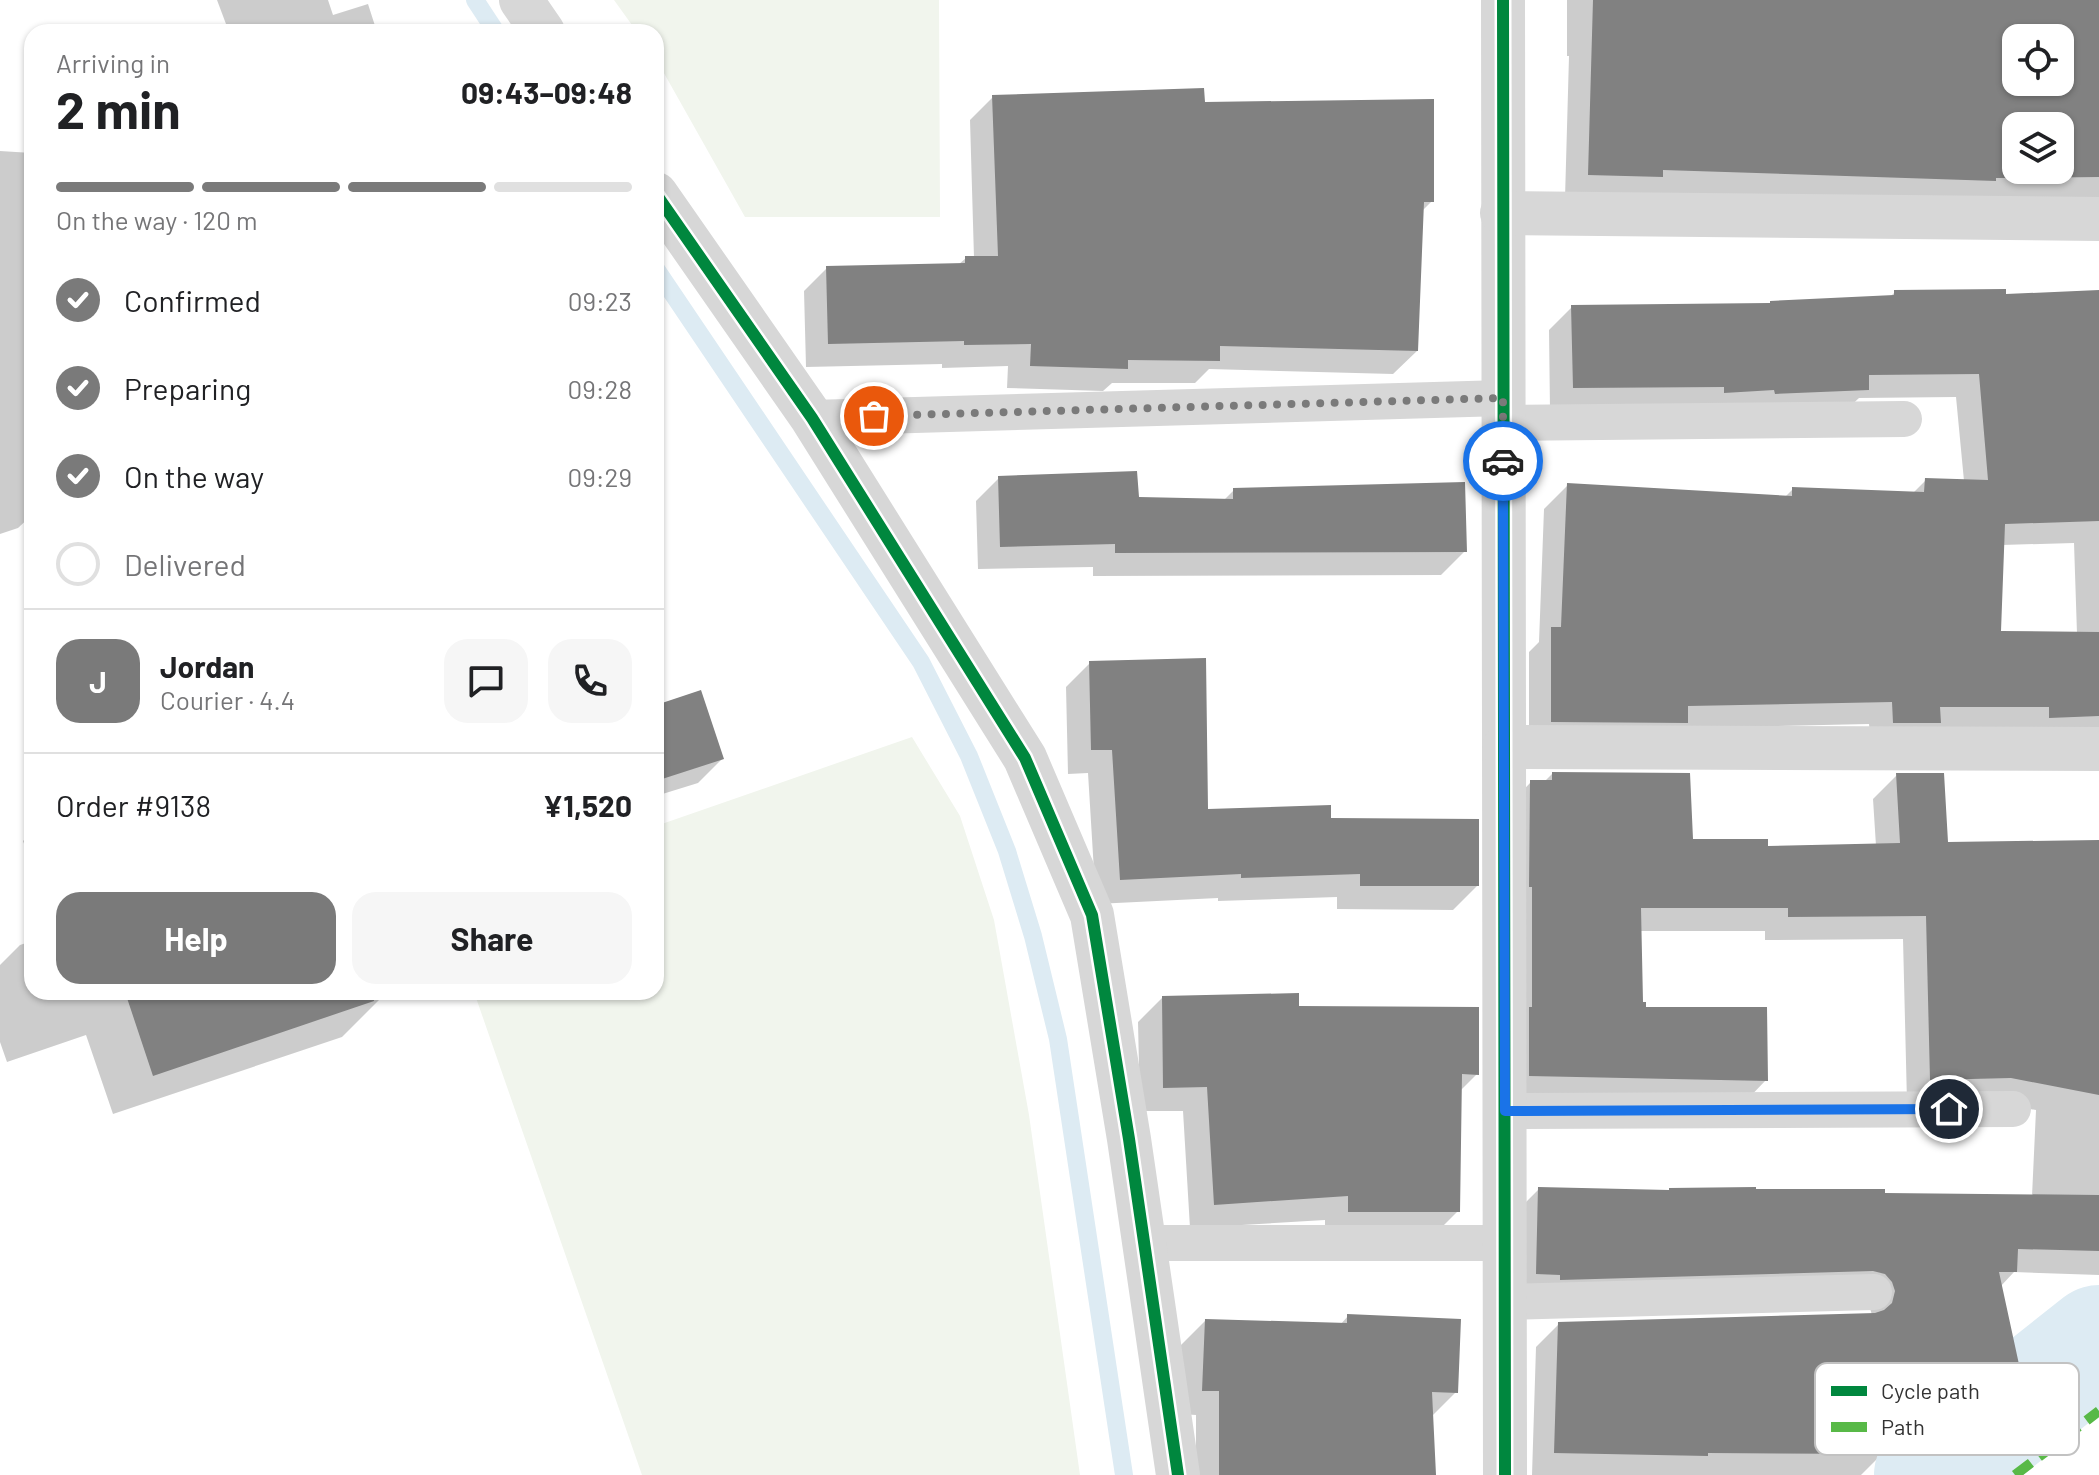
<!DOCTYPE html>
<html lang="en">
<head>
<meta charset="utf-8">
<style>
  body { margin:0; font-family:Barlow,sans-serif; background:#f6f6f6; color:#202124; height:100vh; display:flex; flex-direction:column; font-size:30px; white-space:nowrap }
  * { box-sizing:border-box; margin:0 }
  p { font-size:26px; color:#757577 }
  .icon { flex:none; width:44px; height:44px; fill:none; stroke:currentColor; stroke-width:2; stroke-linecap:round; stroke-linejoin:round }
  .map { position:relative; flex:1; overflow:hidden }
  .panel { position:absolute; left:24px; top:24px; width:640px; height:976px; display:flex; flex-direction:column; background:#fff; border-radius:24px; box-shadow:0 2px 6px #0004 }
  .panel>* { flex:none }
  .buttons { position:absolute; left:2002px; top:24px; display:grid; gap:16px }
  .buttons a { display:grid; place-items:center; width:72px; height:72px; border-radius:16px; background:#fff; box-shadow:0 2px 6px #0004; font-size:40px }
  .pin { position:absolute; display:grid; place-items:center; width:68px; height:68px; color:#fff; margin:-34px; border:4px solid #fff; border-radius:50%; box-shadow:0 2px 8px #0007 }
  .courier { position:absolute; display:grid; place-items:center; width:80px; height:80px; margin:-40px; border:6px solid #1a73e8; border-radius:50%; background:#fff; color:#222; box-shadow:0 2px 10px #0007 }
  .overview em { font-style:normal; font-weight:700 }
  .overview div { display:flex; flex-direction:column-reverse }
  .overview { display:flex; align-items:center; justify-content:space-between; height:136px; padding:0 32px }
  h1 { font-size:52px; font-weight:700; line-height:60px }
  .bar { display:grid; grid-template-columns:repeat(4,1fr); gap:12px 8px; align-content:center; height:96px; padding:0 32px }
  .bar i { height:10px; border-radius:6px; background:#e0e0e0 }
  .bar .on { background:#7a7a7a }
  .bar p { grid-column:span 4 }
  .line { display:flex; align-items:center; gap:20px; padding:0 32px; border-top:2px solid #e0e0e0 }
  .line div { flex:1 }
  .round { display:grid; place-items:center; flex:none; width:84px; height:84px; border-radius:24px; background:#f6f6f6 }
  ol { padding:0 32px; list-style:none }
  li { display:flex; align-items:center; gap:24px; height:88px }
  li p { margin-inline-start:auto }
  li .icon { padding:8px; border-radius:50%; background:#7a7a7a; color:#fff; stroke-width:4 }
  li:last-child { color:#757577 }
  li i { width:44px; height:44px; border:4px solid #e0e0e0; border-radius:50% }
  .cta { display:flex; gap:16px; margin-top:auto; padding:16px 32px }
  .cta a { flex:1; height:92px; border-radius:24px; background:#7a7a7a; color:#fff; font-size:32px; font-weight:700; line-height:92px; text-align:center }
  .cta a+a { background:#f6f6f6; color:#202124 }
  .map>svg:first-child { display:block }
  .green { fill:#f1f5ed }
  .shadow { fill:#0003; fill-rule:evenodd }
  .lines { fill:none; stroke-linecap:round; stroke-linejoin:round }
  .stream { stroke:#ddebf3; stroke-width:18 }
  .river { stroke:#ddebf3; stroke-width:114 }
  .building { fill:#818181; fill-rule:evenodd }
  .lane { stroke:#d7d7d7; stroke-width:36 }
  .street { stroke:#d7d7d7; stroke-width:44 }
  .quiet { stroke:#58b947; stroke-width:10; stroke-dasharray:20 10; stroke-linecap:butt }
  .cycleway-casing { stroke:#fff; stroke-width:17 }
  .cycleway { stroke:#00873e; stroke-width:12 }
  .done { stroke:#7a7a7a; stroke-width:8; stroke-dasharray:0 14.4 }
  .route { stroke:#1a73e8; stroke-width:10 }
  .key { fill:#fff; stroke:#c2c2c2; stroke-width:2 }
  .key-label { font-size:22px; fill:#333 }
</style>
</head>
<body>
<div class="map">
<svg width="2099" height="1475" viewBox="0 0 2099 1475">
  <rect width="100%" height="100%" fill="#fff"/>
  <!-- green -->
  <g class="green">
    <path d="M 614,0 L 939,0 L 940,217 L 745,217 L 656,59 L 656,32 L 637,32 Z"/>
    <path d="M 912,737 L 960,816 L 994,920 L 1029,1115 L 1080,1475 L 642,1475 L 474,992 L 656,992 L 656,826 Z"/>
  </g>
  <!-- shadow -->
  <g class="shadow">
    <path d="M 217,0 L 328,0 L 333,15 L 368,4 L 377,32 L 229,32 Z"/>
    <path d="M 1567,0 L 2099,0 L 2099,199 L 1565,198 L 1569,56 L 1567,56 ZM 2016,38 L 2060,38 L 2060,82 L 2016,82 ZM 2016,126 L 2060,126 L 2060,170 L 2016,170 Z"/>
    <path d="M 993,97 L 1203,104 L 1432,201 L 1421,212 L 1417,351 L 1393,374 L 1209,369 L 1195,383 L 1112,383 L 1103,391 L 1007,388 L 1008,366 L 942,368 L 942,364 L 806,367 L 804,291 L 827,268 L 958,265 L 966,258 L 974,258 L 970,120 Z"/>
    <path d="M 0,151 L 32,153 L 32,515 L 18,528 L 0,534 Z"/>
    <path d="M 1895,292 L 2004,296 L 2099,292 L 2099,737 L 1871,746 L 1869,724 L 1680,728 L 1529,744 L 1529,652 L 1539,642 L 1544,509 L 1568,485 L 1785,497 L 1793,489 L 1912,494 L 1926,480 L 1964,481 L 1956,397 L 1859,398 L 1844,412 L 1550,411 L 1549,330 L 1572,307 L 1768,305 L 1889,298 ZM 2074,543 L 2077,634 L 1999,633 L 2002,545 Z"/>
    <path d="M 999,478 L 1138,499 L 1223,501 L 1234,490 L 1465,551 L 1441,575 L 1093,576 L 1093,567 L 978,569 L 976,501 Z"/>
    <path d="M 32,645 L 32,667 L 27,650 Z"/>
    <path d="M 1090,663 L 1206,811 L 1477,886 L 1453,910 L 1337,909 L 1337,897 L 1218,901 L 1218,898 L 1096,904 L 1088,773 L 1068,774 L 1066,687 Z"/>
    <path d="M 656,707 L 722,759 L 698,783 L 656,796 Z"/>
    <path d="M 1552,774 L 1691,841 L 1766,848 L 1876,846 L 1873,799 L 1897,775 L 1946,844 L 2099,843 L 2099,1275 L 2014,1272 L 2000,1287 L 2018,1369 L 1995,1392 L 1883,1417 L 1883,1453 L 1861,1475 L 1532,1475 L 1536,1347 L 1559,1324 L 1872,1315 L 1869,1305 L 1513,1297 L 1516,1212 L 1539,1189 L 2032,1196 L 2036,1110 L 1987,1101 L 1907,1103 L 1903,939 L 1765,940 L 1765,931 L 1639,931 L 1641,1004 L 1644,1009 L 1766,1080 L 1743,1104 L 1507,1099 L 1508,806 L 1531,782 L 1544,782 Z"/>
    <path d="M 32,832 L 32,866 L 23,841 Z"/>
    <path d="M 32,941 L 32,992 L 380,992 L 382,997 L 342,1037 L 113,1114 L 86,1035 L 7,1062 L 0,1042 L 0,965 L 20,945 Z"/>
    <path d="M 1162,998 L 1297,1008 L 1477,1074 L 1460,1091 L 1458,1211 L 1434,1235 L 1325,1235 L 1325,1220 L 1190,1228 L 1183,1111 L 1140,1111 L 1138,1022 Z"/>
    <path d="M 1348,1316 L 1456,1392 L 1431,1417 L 1434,1475 L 1196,1475 L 1196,1415 L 1179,1414 L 1181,1345 L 1205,1321 L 1340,1325 Z"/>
  </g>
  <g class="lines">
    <!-- stream -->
    <g class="stream">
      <path d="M 475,0 L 496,32"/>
      <path d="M 656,269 L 921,662 L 969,756 L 1007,851 L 1033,936 L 1058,1039 L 1124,1475"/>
    </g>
    <!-- river -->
    <path class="river" d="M 1931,1475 L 2099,1342"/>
  </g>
  <!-- building -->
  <g class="building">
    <path d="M 1593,0 L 2099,0 L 2099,177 L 1996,178 L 1996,181 L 1663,170 L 1663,177 L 1588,175 ZM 2016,38 L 2060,38 L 2060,82 L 2016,82 ZM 2016,126 L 2060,126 L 2060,170 L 2016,170 Z"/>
    <path d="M 1204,88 L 1205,102 L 1434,99 L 1434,202 L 1424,202 L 1418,351 L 1220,346 L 1220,361 L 1128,360 L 1128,369 L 1030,366 L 1031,344 L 964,345 L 964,341 L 828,344 L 826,266 L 965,263 L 965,256 L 998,256 L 992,95 Z"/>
    <path d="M 2006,289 L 2006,294 L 2099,290 L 2099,521 L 2005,524 L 2001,631 L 2099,632 L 2099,716 L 2049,718 L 2049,707 L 1940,707 L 1941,723 L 1893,723 L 1892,702 L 1688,706 L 1688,723 L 1551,722 L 1551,627 L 1561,627 L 1567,483 L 1792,496 L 1792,487 L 1924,492 L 1925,478 L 1988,480 L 1979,374 L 1869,375 L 1869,390 L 1775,394 L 1774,390 L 1724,393 L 1724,387 L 1573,388 L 1571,305 L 1770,303 L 1770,301 L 1894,295 L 1894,290 Z"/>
    <path d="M 1137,471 L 1139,497 L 1233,499 L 1233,488 L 1465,482 L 1467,552 L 1115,553 L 1115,544 L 1000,547 L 998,476 Z"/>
    <path d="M 1206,658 L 1208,809 L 1331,805 L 1331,818 L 1479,819 L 1479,886 L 1360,886 L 1360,874 L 1241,878 L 1241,874 L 1120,880 L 1112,750 L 1091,750 L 1089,661 Z"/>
    <path d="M 701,690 L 724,759 L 656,781 L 656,705 Z"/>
    <path d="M 1552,772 L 1690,773 L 1693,839 L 1768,839 L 1768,846 L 1900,843 L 1896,773 L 1944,773 L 1948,842 L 2099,840 L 2099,1095 L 2011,1078 L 1930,1080 L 1926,916 L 1788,917 L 1788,908 L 1641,908 L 1643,1002 L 1646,1002 L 1646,1007 L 1767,1007 L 1768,1081 L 1529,1076 L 1529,1007 L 1532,1007 L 1532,887 L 1529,887 L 1530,780 L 1552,780 Z"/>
    <path d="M 125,992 L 373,992 L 374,1001 L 153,1076 Z"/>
    <path d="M 1299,993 L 1299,1006 L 1479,1007 L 1479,1075 L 1462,1074 L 1460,1212 L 1348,1212 L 1348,1196 L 1214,1205 L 1207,1087 L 1163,1088 L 1162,996 Z"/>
    <path d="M 1538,1187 L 1669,1190 L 1669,1188 L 1756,1187 L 1756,1189 L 1885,1189 L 1885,1193 L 2099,1195 L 2099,1251 L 2018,1249 L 2017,1272 L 1999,1272 L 2020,1369 L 1885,1399 L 1885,1454 L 1708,1453 L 1708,1456 L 1554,1453 L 1558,1322 L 1875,1313 L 1884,1310 L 1892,1303 L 1895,1291 L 1892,1282 L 1885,1274 L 1873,1271 L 1560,1280 L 1560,1275 L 1536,1274 Z"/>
    <path d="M 1347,1314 L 1461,1319 L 1458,1393 L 1432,1392 L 1436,1475 L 1219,1475 L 1219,1391 L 1202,1391 L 1205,1319 L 1347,1323 Z"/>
  </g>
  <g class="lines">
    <!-- lane -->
    <g class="lane">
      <path d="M 812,418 L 1503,398"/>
      <path d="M 1503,423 L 1904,419"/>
      <path d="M 1505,1111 L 2013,1109"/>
      <path d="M 1145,1243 L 1505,1243"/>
      <path d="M 1505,1302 L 1874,1292"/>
    </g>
    <!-- street -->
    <g class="street">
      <path d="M 521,0 L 543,32"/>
      <path d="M 1503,0 L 1505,1475"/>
      <path d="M 656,194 L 812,418 L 1025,758 L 1092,915 L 1129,1139 L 1178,1475"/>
      <path d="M 1502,213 L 2099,219"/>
      <path d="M 1504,747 L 2099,749"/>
    </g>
    <!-- quiet -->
    <path class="quiet" d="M 2015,1475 L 2099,1411"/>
    <!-- cycleway casing -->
    <g class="cycleway-casing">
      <g id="cycleway">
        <path d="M 1503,0 L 1505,1475"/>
        <path d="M 656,194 L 812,418 L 1025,758 L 1092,915 L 1129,1139 L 1178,1475"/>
      </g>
    </g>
    <!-- cycleway -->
    <use href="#cycleway" class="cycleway"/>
  </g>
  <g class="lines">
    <!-- done -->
    <path class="done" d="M 874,416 L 1503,398 L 1503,461"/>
    <!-- route -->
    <path class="route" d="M 1503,461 L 1505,1111 L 1949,1109"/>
  </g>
  <!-- legend -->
  <rect x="1815" y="1363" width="264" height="92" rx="12" class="key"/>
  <rect x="1831" y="1386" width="36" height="10" fill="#00873e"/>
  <rect x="1831" y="1422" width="36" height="10" fill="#58b947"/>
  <g class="key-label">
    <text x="1881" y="1399">Cycle path</text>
    <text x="1881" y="1435">Path</text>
  </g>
</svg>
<div class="buttons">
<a><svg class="icon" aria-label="locate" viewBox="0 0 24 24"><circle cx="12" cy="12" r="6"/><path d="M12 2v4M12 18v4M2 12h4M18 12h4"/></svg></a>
<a><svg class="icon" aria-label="layers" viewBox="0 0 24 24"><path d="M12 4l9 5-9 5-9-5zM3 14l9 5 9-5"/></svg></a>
</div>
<div class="pin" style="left:874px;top:416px;background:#ea580c"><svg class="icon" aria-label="bag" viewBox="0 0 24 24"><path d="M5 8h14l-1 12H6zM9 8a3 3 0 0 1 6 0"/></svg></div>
<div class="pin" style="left:1949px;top:1109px;background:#1f2937"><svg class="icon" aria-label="home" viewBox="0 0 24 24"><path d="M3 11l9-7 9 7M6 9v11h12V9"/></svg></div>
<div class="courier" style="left:1503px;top:461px"><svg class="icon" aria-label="car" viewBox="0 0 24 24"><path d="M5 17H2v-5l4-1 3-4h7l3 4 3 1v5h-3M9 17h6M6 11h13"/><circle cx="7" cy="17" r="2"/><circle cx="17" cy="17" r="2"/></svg></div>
<section class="panel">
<div class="overview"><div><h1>2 min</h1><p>Arriving in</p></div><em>09:43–09:48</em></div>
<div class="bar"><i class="on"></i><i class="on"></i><i class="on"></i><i></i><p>On the way · 120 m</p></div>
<ol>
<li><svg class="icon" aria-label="check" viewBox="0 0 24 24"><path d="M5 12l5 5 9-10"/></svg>Confirmed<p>09:23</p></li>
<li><svg class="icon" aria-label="check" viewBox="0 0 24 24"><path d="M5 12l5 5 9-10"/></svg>Preparing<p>09:28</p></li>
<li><svg class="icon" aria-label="check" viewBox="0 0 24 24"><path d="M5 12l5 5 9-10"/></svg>On the way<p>09:29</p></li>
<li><i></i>Delivered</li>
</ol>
<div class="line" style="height:144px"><b class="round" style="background:#7a7a7a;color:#fff">J</b><div><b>Jordan</b><p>Courier · 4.4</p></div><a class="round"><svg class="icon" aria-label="chat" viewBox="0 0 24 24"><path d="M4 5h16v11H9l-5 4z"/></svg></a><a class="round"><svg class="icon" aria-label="phone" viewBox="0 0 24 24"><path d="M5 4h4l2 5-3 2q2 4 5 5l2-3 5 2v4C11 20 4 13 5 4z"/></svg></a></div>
<div class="line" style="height:104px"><div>Order #9138</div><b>¥1,520</b></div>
<div class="cta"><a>Help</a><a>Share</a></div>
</section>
</div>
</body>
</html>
